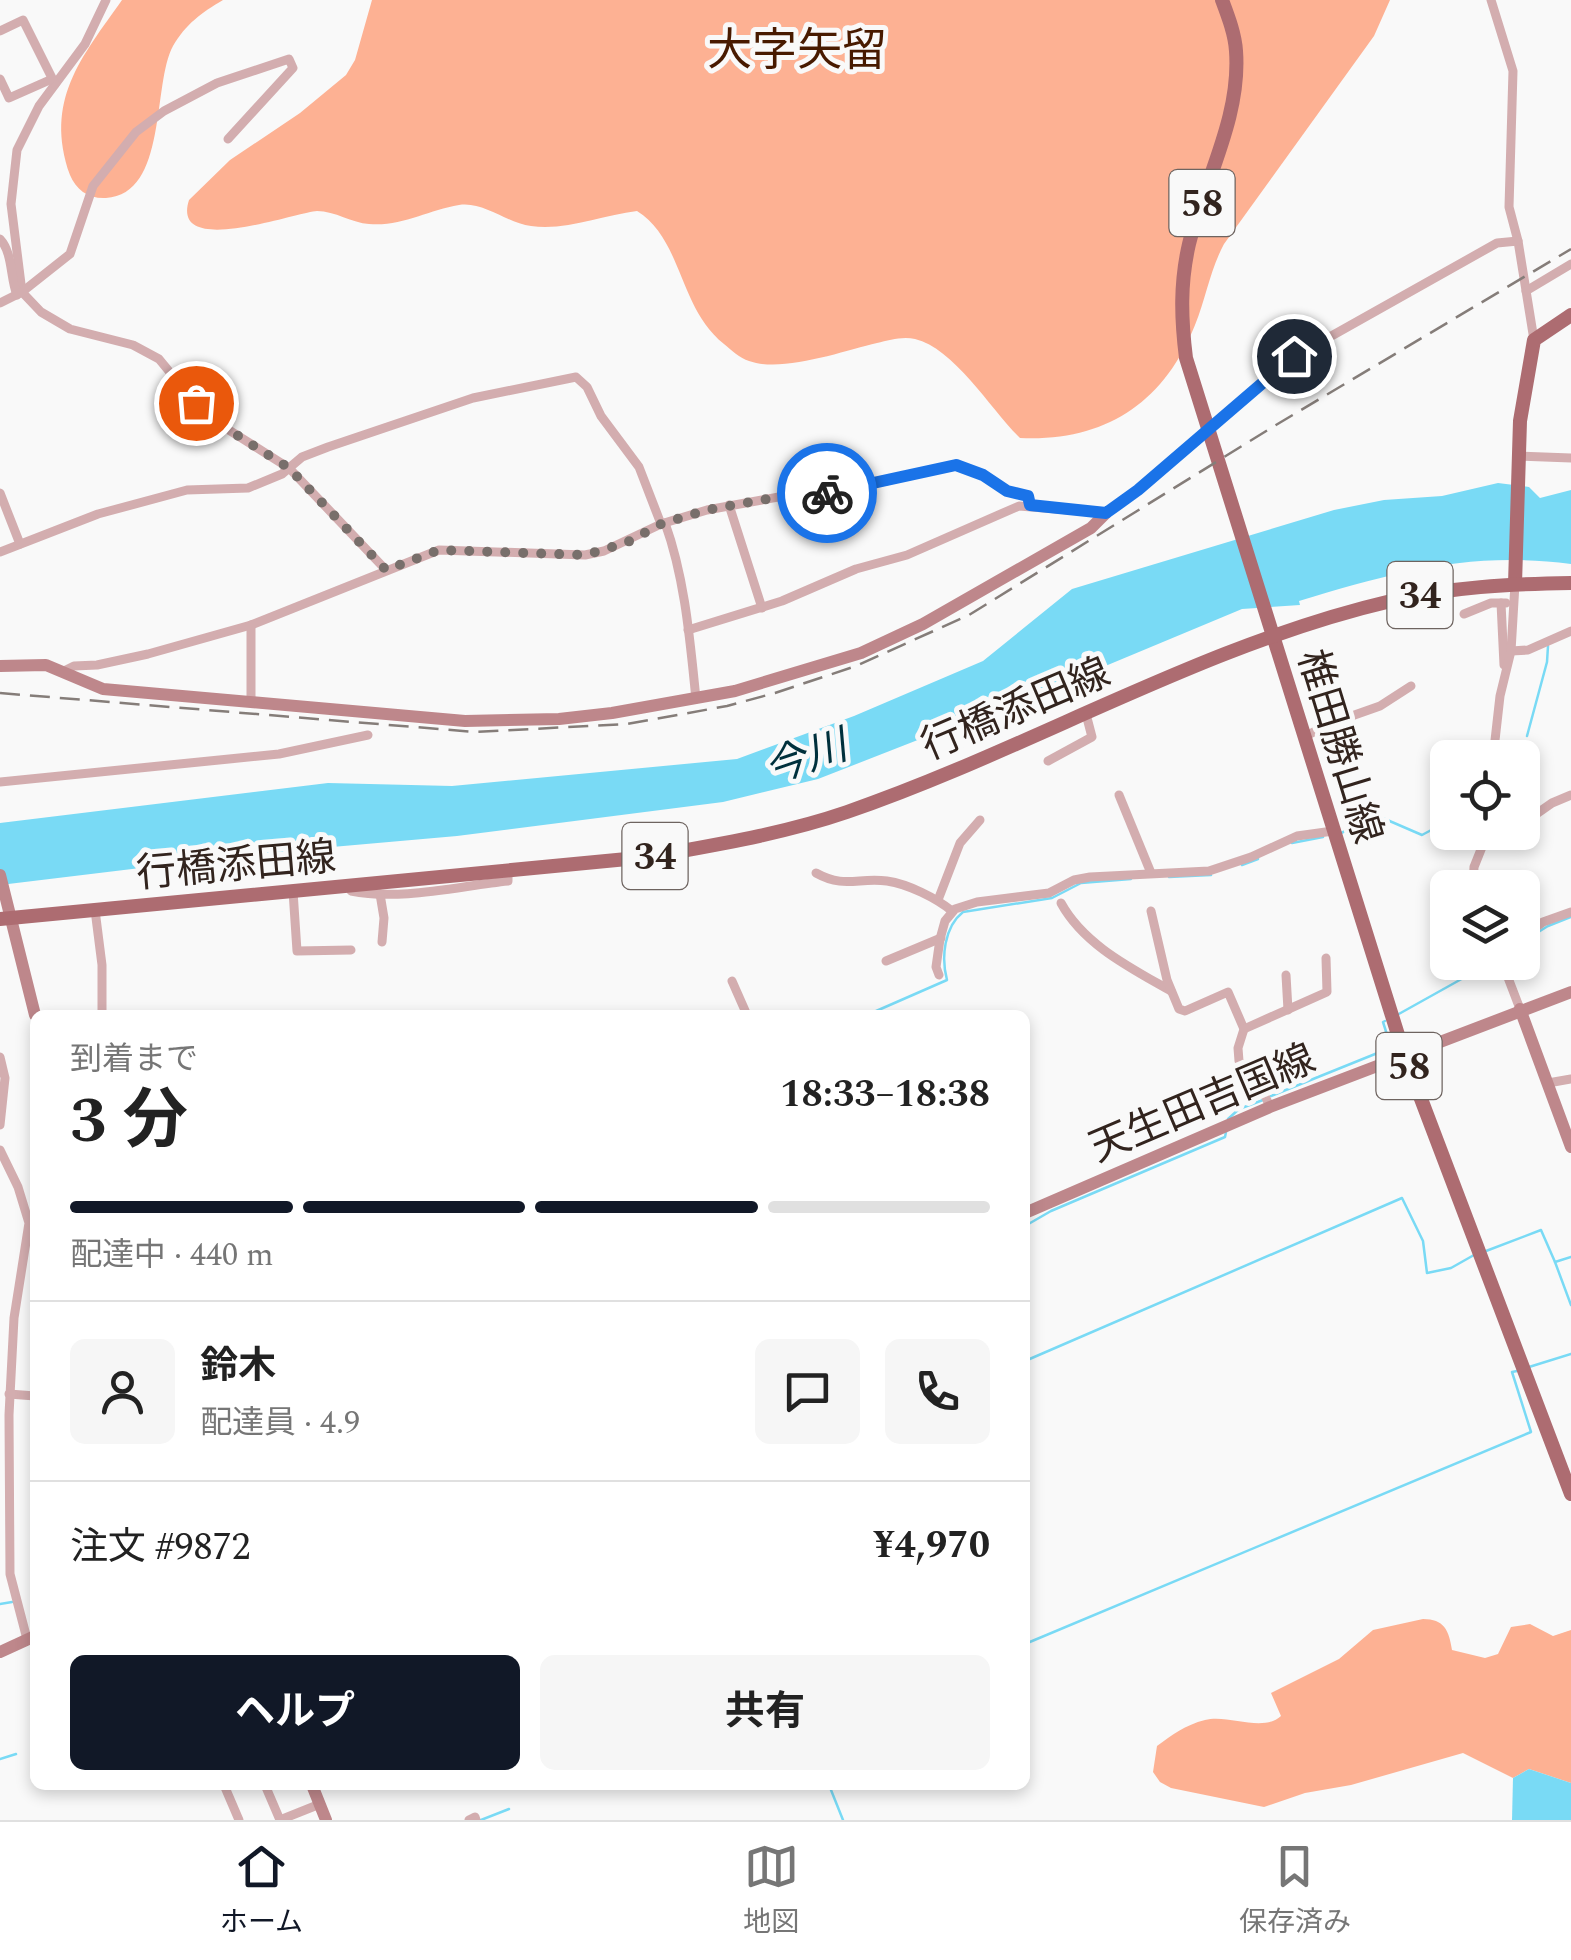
<!DOCTYPE html>
<html lang="ja">
<head>
<meta charset="utf-8">
<style>
  body { margin:0; font-family:Spectral,"Noto Sans JP",serif; background:#f6f6f6; color:#222; height:100vh; display:flex; flex-direction:column; font-size:38px; white-space:nowrap }
  * { box-sizing:border-box; margin:0 }
  p { font-size:32px; color:#767676 }
  .icon { flex:none; width:55px; height:55px; fill:none; stroke:currentColor; stroke-width:2; stroke-linecap:round; stroke-linejoin:round }
  .map { position:relative; flex:1; overflow:hidden }
  .details { position:absolute; left:30px; top:1010px; width:1000px; height:780px; display:flex; flex-direction:column; background:#fff; border-radius:15px; box-shadow:0 5px 15px #0003 }
  .details>* { flex:none }
  .tools { position:absolute; left:1430px; top:740px; display:grid; gap:20px }
  .tools a { display:grid; place-items:center; width:110px; height:110px; border-radius:15px; background:#fff; box-shadow:0 5px 15px #0003; font-size:50px }
  .pin { position:absolute; display:grid; place-items:center; width:85px; height:85px; color:#fff; margin:-42px; border:5px solid #fff; border-radius:50%; box-shadow:0 2px 10px #0007 }
  .courier { position:absolute; display:grid; place-items:center; width:100px; height:100px; margin:-50px; border:8px solid #1a73e8; border-radius:50%; background:#fff; color:#222; box-shadow:0 2px 12px #0007 }
  .summary em { font-style:normal; font-weight:700 }
  .summary div { display:flex; flex-direction:column-reverse }
  .summary { display:flex; align-items:center; justify-content:space-between; height:170px; padding:0 40px }
  h1 { font-size:65px; font-weight:700; line-height:75px }
  .bar { display:grid; grid-template-columns:repeat(4,1fr); gap:15px 10px; align-content:center; height:120px; padding:0 40px }
  .bar i { height:12px; border-radius:8px; background:#e0e0e0 }
  .bar .current { background:#111827 }
  .bar p { grid-column:span 4 }
  .line { display:flex; align-items:center; gap:25px; padding:0 40px; border-top:2px solid #e0e0e0 }
  .line div { flex:1 }
  .round { display:grid; place-items:center; flex:none; width:105px; height:105px; border-radius:15px; background:#f6f6f6 }
  .action { display:flex; gap:20px; margin-top:auto; padding:20px 40px }
  .action a { flex:1; height:115px; border-radius:15px; background:#111827; color:#fff; font-size:40px; font-weight:700; line-height:115px; text-align:center }
  .action a+a { background:#f6f6f6; color:#222 }
  .dock { display:flex; justify-content:space-around; align-items:center; height:140px; border-top:2px solid #e0e0e0; background:#fff; font-size:28px; color:#767676 }
  .dock a { display:grid; justify-items:center; gap:5px }
  .dock .current { color:#111827 }
  .map>svg:first-child { display:block }
  .forest { fill:#fdb193 }
  .water { fill:#79daf5 }
  .lines { fill:none; stroke-linecap:round; stroke-linejoin:round }
  .stream { stroke:#79daf5; stroke-width:2.5 }
  .street { stroke:#d3adaf; stroke-width:9 }
  .secondary { stroke:#be878b; stroke-width:12 }
  .primary { stroke:#ad6c71; stroke-width:14 }
  .rail { stroke:#857d79; stroke-width:2.5; stroke-dasharray:20 10; stroke-linecap:butt }
  .done { stroke:#786f6b; stroke-width:10; stroke-dasharray:0 18 }
  .route { stroke:#1a73e8; stroke-width:12 }
  .labels { text-anchor:middle; stroke-width:10; stroke-linejoin:round; paint-order:stroke }
  .shield { fill:#f9f9f9; stroke:#6e6460; stroke-width:2.5 }
  .shield-label { font-size:38px; font-weight:bold; fill:#32241e }
  .street-label { font-size:40px; fill:#32241e; stroke:#f9f9f9 }
  .water-label { font-size:42px; font-style:italic; fill:#00303c; stroke:#f9f9f9 }
  .quarter-label { font-size:45px; fill:#481a00; stroke:#f9f9f9 }
</style>
</head>
<body>
<div class="map">
<svg width="1571" height="1820" viewBox="0 0 1571 1820">
  <rect width="100%" height="100%" fill="#f9f9f9"/>
  <!-- forest -->
  <g class="forest">
    <path d="M 122,0 L 223,0 C 201,13 186,24 173,46 C 152,84 168,194 106,198 C 89,199 76,190 70,175 C 44,101 81,58 122,0 Z"/>
    <path d="M 372,0 L 1390,0 L 1374,36 L 1224,244 C 1210,270 1206,298 1195,325 C 1164,403 1105,442 1020,438 C 992,411 954,348 915,339 C 903,336 889,340 877,343 C 843,351 782,373 749,361 C 740,358 731,350 724,344 C 678,307 683,240 637,211 C 603,215 566,231 531,226 C 507,223 483,201 459,205 C 428,210 401,227 369,224 C 352,223 335,211 317,211 C 296,212 170,259 189,200 L 230,160 L 300,113 L 346,75 L 355,60 Z"/>
    <path d="M 1423,1619 C 1444,1619 1449,1630 1452,1650 L 1485,1658 L 1498,1654 L 1511,1627 L 1530,1624 L 1553,1636 L 1571,1630 L 1571,1783 L 1529,1769 L 1513,1778 L 1463,1753 L 1351,1785 L 1305,1793 L 1264,1807 L 1171,1788 L 1160,1782 L 1153,1772 L 1157,1746 C 1172,1735 1185,1725 1205,1720 C 1229,1714 1262,1733 1281,1716 L 1271,1693 L 1339,1659 L 1373,1630 Z"/>
  </g>
  <!-- water -->
  <g class="water">
    <path d="M 1498,483 L 1529,487 L 1540,498 L 1571,490 L 1571,564 C 1469,551 1396,572 1299,601 L 1300,605 L 1242,609 L 1079,677 L 818,779 L 723,802 L 457,836 L 264,853 L 0,885 L 0,823 L 328,783 L 452,786 L 737,759 L 854,716 L 983,661 L 1072,589 L 1334,510 L 1384,500 L 1442,496 Z"/>
    <path d="M 1529,1769 L 1571,1783 L 1571,1820 L 1512,1820 L 1513,1778 Z"/>
  </g>
  <g class="lines">
    <!-- stream -->
    <g class="stream">
      <path d="M 1527,736 L 1547,662 L 1548,646"/>
      <path d="M 1520,758 L 1527,744"/>
      <path d="M 1341,833 L 1378,816 L 1422,835 L 1448,821"/>
      <path d="M 1292,843 L 1323,837"/>
      <path d="M 1242,865 L 1258,859"/>
      <path d="M 1169,877 L 1211,875"/>
      <path d="M 1522,942 L 1548,926 L 1571,917"/>
      <path d="M 867,1015 L 947,980 C 941,958 944,927 963,912 L 1052,898 L 1081,883 L 1131,879"/>
      <path d="M 1397,1015 L 1492,962"/>
      <path d="M 1271,1096 L 1385,1050 L 1390,1044 L 1383,1022 L 1385,1021"/>
      <path d="M 1228,1119 L 1239,1109 L 1263,1100"/>
      <path d="M 1025,1226 L 1051,1211 L 1225,1137 L 1226,1132"/>
      <path d="M 1486,1251 L 1541,1230 L 1555,1262"/>
      <path d="M 1571,1257 L 1555,1262 L 1571,1305"/>
      <path d="M 1025,1361 L 1402,1198 L 1423,1241 L 1427,1273 L 1451,1268 L 1474,1255"/>
      <path d="M 1529,1367 L 1571,1354"/>
      <path d="M 0,1604 L 12,1602"/>
      <path d="M 1025,1644 L 1531,1432 L 1512,1372 L 1517,1371"/>
      <path d="M 0,1759 L 16,1754"/>
      <path d="M 829,1785 L 843,1820"/>
      <path d="M 481,1820 L 509,1809"/>
    </g>
    <!-- street -->
    <g class="street">
      <path d="M 106,0 L 85,44 L 39,106 L 17,150 L 11,204 L 22,292 L 41,312 L 70,329 L 133,345 L 159,359 L 205,415 L 289,468 L 386,570"/>
      <path d="M 1491,0 L 1513,71 L 1509,207 L 1518,241 L 1534,340"/>
      <path d="M 0,31 L 23,20 L 55,84"/>
      <path d="M 0,79 L 9,98 L 52,79"/>
      <path d="M 0,239 C 13,253 10,278 17,295"/>
      <path d="M 1526,291 L 1571,264"/>
      <path d="M 0,303 L 22,292 L 70,254 L 93,186 L 136,132 L 164,111 L 217,83 L 289,59 L 293,68 L 228,139"/>
      <path d="M 1518,456 L 1571,458"/>
      <path d="M 0,493 L 20,544"/>
      <path d="M 729,505 L 762,608"/>
      <path d="M 665,523 C 685,578 690,641 696,699"/>
      <path d="M 0,552 L 98,514 L 187,490 L 248,488 L 282,474 L 302,457 L 328,447 L 473,398 L 576,377 L 587,387 L 601,416 L 639,467 L 661,524"/>
      <path d="M 1501,603 L 1504,665"/>
      <path d="M 1464,614 L 1491,603 L 1506,603"/>
      <path d="M 251,625 L 251,702"/>
      <path d="M 688,630 L 782,601 L 856,569 L 907,555 L 1019,506 L 1106,513 L 1138,490 L 1294,357 L 1497,243 L 1518,241"/>
      <path d="M 1511,651 L 1528,650 L 1571,631"/>
      <path d="M 64,671 L 74,666 L 97,665 L 148,654 L 251,625 L 439,550 L 585,555 L 604,551 L 661,524 L 707,510 L 795,494 L 832,493 L 956,465 L 983,475 L 1007,491 L 1028,496 L 1030,505"/>
      <path d="M 1304,737 L 1329,724 L 1380,706 L 1411,686"/>
      <path d="M 1493,758 L 1500,696 L 1511,651 L 1515,584"/>
      <path d="M 1048,761 L 1092,737 L 1086,714"/>
      <path d="M 0,782 L 279,754 L 368,735"/>
      <path d="M 1119,795 L 1151,873"/>
      <path d="M 1522,824 L 1552,803 L 1571,795"/>
      <path d="M 816,873 C 845,889 858,877 887,881 C 908,884 936,898 952,911"/>
      <path d="M 350,887 L 351,891 C 400,901 459,886 508,881 L 508,871"/>
      <path d="M 1473,888 L 1474,867 L 1488,832"/>
      <path d="M 293,891 L 297,951 L 351,950"/>
      <path d="M 380,894 L 384,918 L 382,942"/>
      <path d="M 938,900 L 960,843 L 980,820"/>
      <path d="M 1061,903 C 1084,945 1131,968 1171,991"/>
      <path d="M 95,910 L 102,965 L 102,1015"/>
      <path d="M 1151,911 L 1167,980 L 1179,1009 L 1185,1011 L 1228,992 L 1244,1029 L 1238,1048 L 1239,1061 L 1258,1080 L 1270,1107"/>
      <path d="M 1522,937 L 1543,922 L 1571,912"/>
      <path d="M 886,961 L 941,938"/>
      <path d="M 1502,962 L 1520,1009"/>
      <path d="M 939,975 L 936,967 L 940,939 L 945,921 L 955,909 L 977,902 L 1049,893 L 1074,880 L 1090,877 L 1209,871 L 1251,857 L 1297,836 L 1333,831"/>
      <path d="M 1286,975 L 1288,1010"/>
      <path d="M 732,981 L 747,1015"/>
      <path d="M 1244,1029 L 1327,992 L 1326,958"/>
      <path d="M 0,1057 L 5,1078 L 0,1125"/>
      <path d="M 1548,1083 L 1571,1079"/>
      <path d="M 0,1150 L 18,1187 L 29,1223 L 14,1318 L 9,1415 L 10,1574 L 27,1639"/>
      <path d="M 9,1394 L 35,1396"/>
      <path d="M 224,1785 L 239,1820"/>
      <path d="M 265,1785 L 280,1820"/>
      <path d="M 280,1820 L 320,1804"/>
      <path d="M 469,1820 L 475,1817 L 476,1820"/>
    </g>
    <!-- secondary -->
    <g class="secondary">
      <path d="M 0,666 L 46,665 L 103,689 L 465,721 L 559,719 L 612,713 L 735,691 L 861,653 L 923,624 L 1091,528 L 1106,513"/>
      <path d="M 0,875 L 35,1015"/>
      <path d="M 1520,1009 L 1571,1147"/>
      <path d="M 1025,1213 L 1270,1107 L 1571,992"/>
      <path d="M 0,1652 L 35,1636"/>
      <path d="M 312,1785 L 326,1820"/>
    </g>
    <!-- primary -->
    <g class="primary">
      <path d="M 1222,0 C 1228,16 1235,34 1236,51 C 1241,118 1204,181 1189,244 C 1180,283 1181,318 1186,358 L 1404,1054 L 1571,1494"/>
      <path d="M 1515,584 L 1520,421 L 1534,340 L 1571,315"/>
      <path d="M 0,919 L 648,857 C 714,845 783,834 847,812 C 1030,749 1202,645 1391,601 C 1450,587 1510,584 1571,583"/>
    </g>
    <!-- rail -->
    <path class="rail" d="M 0,693 L 475,732 L 627,724 L 727,706 L 775,693 L 856,666 L 969,615 L 1271,428 L 1571,249"/>
  </g>
  <g class="lines">
    <!-- done -->
    <path class="done" d="M 196,403 L 205,415 L 289,468 L 386,570 L 439,550 L 585,555 L 626,543 L 661,524 L 707,510 L 795,494 L 827,493"/>
    <!-- route -->
    <path class="route" d="M 827,493 L 956,465 L 983,475 L 1007,491 L 1028,496 L 1030,505 L 1106,513 L 1138,490 L 1294,356"/>
  </g>
  <g class="labels">
    <!-- shield labels -->
    <g class="shield">
      <rect x="1169.5" y="170" width="65" height="66" rx="8"/>
      <rect x="1387.5" y="562" width="65" height="66" rx="8"/>
      <rect x="622.5" y="823" width="65" height="66" rx="8"/>
      <rect x="1376.5" y="1033" width="65" height="66" rx="8"/>
    </g>
    <g class="shield-label">
      <text x="1202" y="216">58</text>
      <text x="1420" y="608">34</text>
      <text x="655" y="869">34</text>
      <text x="1409" y="1079">58</text>
    </g>
    <!-- street labels -->
    <g class="street-label">
      <text transform="translate(1015 708) rotate(-23)" y="14">行橋添田線</text>
      <text transform="translate(1341 746) rotate(73)" y="14">椎田勝山線</text>
      <text transform="translate(236 864) rotate(-5)" y="14">行橋添田線</text>
      <text transform="translate(1202 1102) rotate(-23)" y="14">天生田吉国線</text>
    </g>
    <!-- water labels -->
    <g class="water-label">
      <text transform="translate(805 756) rotate(-19)" y="15">今川</text>
    </g>
    <!-- quarter labels -->
    <g class="quarter-label">
      <text x="797" y="65">大字矢留</text>
    </g>
  </g>
</svg>
<div class="tools">
<a><svg class="icon" aria-label="locate" viewBox="0 0 24 24"><circle cx="12" cy="12" r="6"/><path d="M12 2v4M12 18v4M2 12h4M18 12h4"/></svg></a>
<a><svg class="icon" aria-label="layers" viewBox="0 0 24 24"><path d="M12 4l9 5-9 5-9-5zM3 14l9 5 9-5"/></svg></a>
</div>
<div class="pin" style="left:196px;top:403px;background:#ea580c"><svg class="icon" aria-label="bag" viewBox="0 0 24 24"><path d="M5 8h14l-1 12H6zM9 8a3 3 0 0 1 6 0"/></svg></div>
<div class="pin" style="left:1294px;top:356px;background:#1f2937"><svg class="icon" aria-label="home" viewBox="0 0 24 24"><path d="M3 11l9-7 9 7M6 9v11h12V9"/></svg></div>
<div class="courier" style="left:827px;top:493px"><svg class="icon" aria-label="bike" viewBox="0 0 24 24"><circle cx="6" cy="16" r="4"/><circle cx="18" cy="16" r="4"/><path d="M6 16l4-8h5l3 8M10 8l3 8H6M13 5h3"/></svg></div>
<section class="details">
<div class="summary"><div><h1>3 分</h1><p>到着まで</p></div><em>18:33–18:38</em></div>
<div class="bar"><i class="current"></i><i class="current"></i><i class="current"></i><i></i><p>配達中 · 440 m</p></div>
<div class="line" style="height:180px"><a class="round"><svg class="icon" aria-label="person" viewBox="0 0 24 24"><circle cx="12" cy="8" r="4"/><path d="M4 21q1-7 8-7t8 7"/></svg></a><div><b>鈴木</b><p>配達員 · 4.9</p></div><a class="round"><svg class="icon" aria-label="chat" viewBox="0 0 24 24"><path d="M4 5h16v11H9l-5 4z"/></svg></a><a class="round"><svg class="icon" aria-label="phone" viewBox="0 0 24 24"><path d="M5 4h4l2 5-3 2q2 4 5 5l2-3 5 2v4C11 20 4 13 5 4z"/></svg></a></div>
<div class="line" style="height:130px"><div>注文 #9872</div><b>¥4,970</b></div>
<div class="action"><a>ヘルプ</a><a>共有</a></div>
</section>
</div>
<nav class="dock">
<a class="current"><svg class="icon" aria-label="home" viewBox="0 0 24 24"><path d="M3 11l9-7 9 7M6 9v11h12V9"/></svg>ホーム</a>
<a><svg class="icon" aria-label="map" viewBox="0 0 24 24"><path d="M3 6l6-2 6 2 6-2v14l-6 2-6-2-6 2zM9 4v14M15 6v14"/></svg>地図</a>
<a><svg class="icon" aria-label="saved" viewBox="0 0 24 24"><path d="M7 4h10v16l-5-4-5 4z"/></svg>保存済み</a>
</nav>
</body>
</html>
